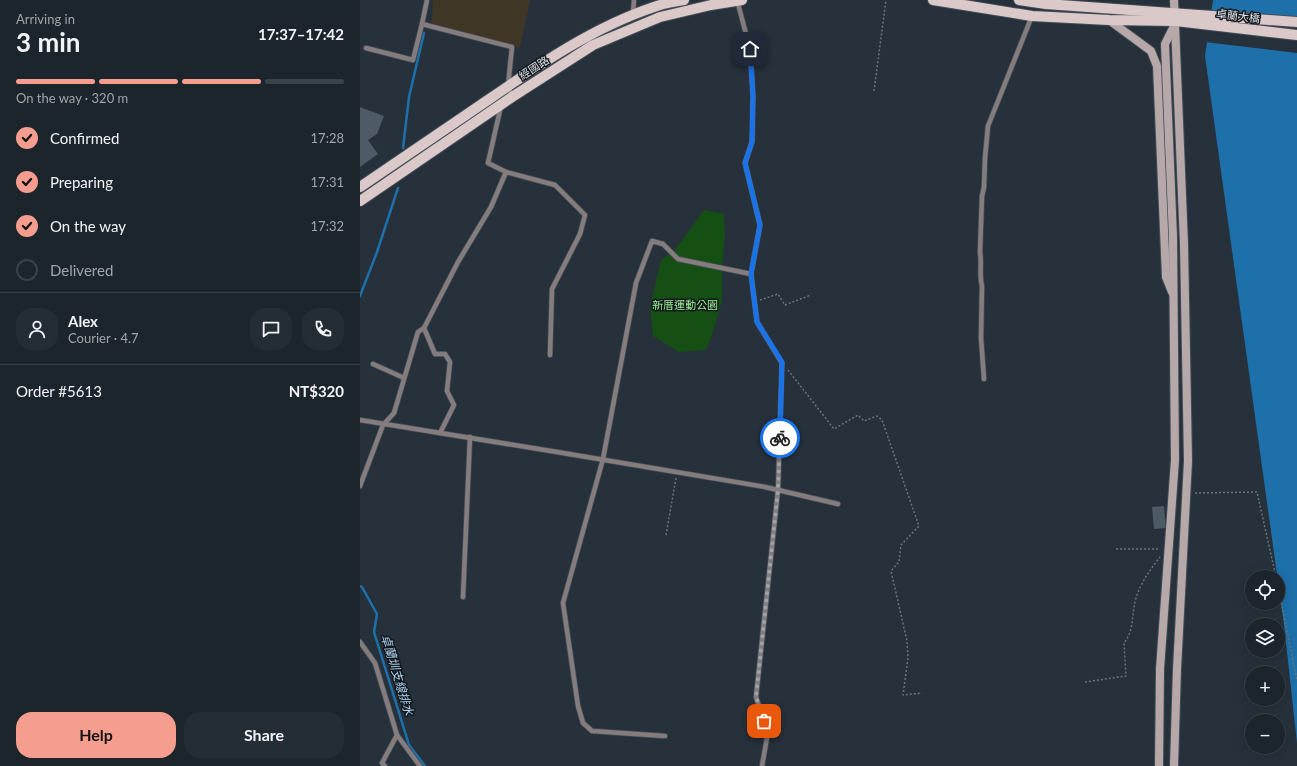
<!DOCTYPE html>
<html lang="en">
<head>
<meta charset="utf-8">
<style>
  body { margin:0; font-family:Lato,"Noto Sans TC",sans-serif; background:#252d34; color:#f1f3f6; height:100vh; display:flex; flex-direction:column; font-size:15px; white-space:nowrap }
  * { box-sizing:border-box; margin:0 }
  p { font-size:13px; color:#a0a5a9 }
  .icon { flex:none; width:22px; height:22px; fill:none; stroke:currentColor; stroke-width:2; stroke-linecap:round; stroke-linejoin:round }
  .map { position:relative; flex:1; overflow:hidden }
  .panel { display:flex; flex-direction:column; background:#1c252c; width:360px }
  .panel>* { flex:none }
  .buttons { position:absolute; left:885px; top:570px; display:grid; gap:8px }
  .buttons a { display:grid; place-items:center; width:40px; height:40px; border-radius:50%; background:#1c252c; box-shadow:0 4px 16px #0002,0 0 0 1px #3a4248; font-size:20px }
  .pin { position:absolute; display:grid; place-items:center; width:34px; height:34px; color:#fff; margin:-17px; border-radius:8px; box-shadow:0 2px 6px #0006 }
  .courier { position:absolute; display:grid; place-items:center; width:40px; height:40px; margin:-20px; border:3px solid #1a73e8; border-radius:50%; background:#fff; color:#222; box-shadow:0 1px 5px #0007 }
  .headline em { font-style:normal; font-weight:700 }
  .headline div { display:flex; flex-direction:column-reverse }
  .headline { display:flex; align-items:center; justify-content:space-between; height:68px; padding:0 16px }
  h1 { font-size:26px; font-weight:700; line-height:30px }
  .bar { display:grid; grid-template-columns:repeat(4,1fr); gap:6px 4px; align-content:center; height:48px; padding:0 16px }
  .bar i { height:5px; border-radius:3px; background:#3a4248 }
  .bar .selected { background:#f59d8f }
  .bar p { grid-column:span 4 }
  .line { display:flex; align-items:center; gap:10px; padding:0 16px; border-top:1px solid #3a4248 }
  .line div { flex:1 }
  .round { display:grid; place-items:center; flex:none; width:42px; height:42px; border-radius:16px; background:#252d34 }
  ol { padding:0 16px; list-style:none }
  li { display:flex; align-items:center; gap:12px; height:44px }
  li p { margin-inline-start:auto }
  li .icon { padding:4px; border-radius:50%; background:#f59d8f; color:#111; stroke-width:4 }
  li:last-child { color:#a0a5a9 }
  li i { width:22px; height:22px; border:2px solid #3a4248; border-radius:50% }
  .action { display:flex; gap:8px; margin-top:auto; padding:8px 16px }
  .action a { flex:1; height:46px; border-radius:16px; background:#f59d8f; color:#111; font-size:16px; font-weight:700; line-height:46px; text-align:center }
  .action a+a { background:#252d34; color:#f1f3f6 }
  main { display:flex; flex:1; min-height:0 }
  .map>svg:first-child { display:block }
  .commercial { fill:#3f3625 }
  .green { fill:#164f14 }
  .water { fill:#1e70ab }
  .pier { fill:#26313b }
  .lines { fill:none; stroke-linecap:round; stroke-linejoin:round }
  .stream { stroke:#1e70ab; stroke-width:2.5 }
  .building { fill:#4e5a65 }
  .lane-casing { stroke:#434d57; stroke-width:6 }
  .secondary-casing { stroke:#434d57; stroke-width:10 }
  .primary-casing { stroke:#434d57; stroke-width:12 }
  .path { stroke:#6a747c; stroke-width:1.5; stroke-dasharray:2 2; stroke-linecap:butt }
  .lane { stroke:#857c7d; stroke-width:4.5 }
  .secondary { stroke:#b6a8a8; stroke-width:8 }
  .primary { stroke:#dbc9ca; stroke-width:10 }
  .done { stroke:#9ca4ac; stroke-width:4; stroke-dasharray:0 7.2 }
  .route { stroke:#1a73e8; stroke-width:5 }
  .labels { text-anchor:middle; stroke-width:3; stroke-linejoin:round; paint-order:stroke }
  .street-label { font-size:11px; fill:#dbe2e9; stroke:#13181d }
  .park-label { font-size:11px; fill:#99ee92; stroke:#13181d }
  .water-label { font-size:12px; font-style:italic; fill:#abcff0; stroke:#13181d }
</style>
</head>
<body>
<main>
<section class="panel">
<div class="headline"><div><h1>3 min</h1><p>Arriving in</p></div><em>17:37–17:42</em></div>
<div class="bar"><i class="selected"></i><i class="selected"></i><i class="selected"></i><i></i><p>On the way · 320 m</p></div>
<ol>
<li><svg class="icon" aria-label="check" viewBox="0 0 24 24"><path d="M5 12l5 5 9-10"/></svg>Confirmed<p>17:28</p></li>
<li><svg class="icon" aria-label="check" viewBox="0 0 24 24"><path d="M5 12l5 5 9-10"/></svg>Preparing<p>17:31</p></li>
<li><svg class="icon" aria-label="check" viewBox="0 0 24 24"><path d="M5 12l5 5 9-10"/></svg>On the way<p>17:32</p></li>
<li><i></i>Delivered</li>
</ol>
<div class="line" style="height:72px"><a class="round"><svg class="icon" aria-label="person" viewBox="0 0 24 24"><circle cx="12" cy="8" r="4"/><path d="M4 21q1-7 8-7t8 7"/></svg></a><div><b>Alex</b><p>Courier · 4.7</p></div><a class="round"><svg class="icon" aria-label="chat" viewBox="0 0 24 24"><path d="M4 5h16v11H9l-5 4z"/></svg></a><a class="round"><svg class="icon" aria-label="phone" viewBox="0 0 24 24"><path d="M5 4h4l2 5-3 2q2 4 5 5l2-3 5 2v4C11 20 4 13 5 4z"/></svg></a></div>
<div class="line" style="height:52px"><div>Order #5613</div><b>NT$320</b></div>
<div class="action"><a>Help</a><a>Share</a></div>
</section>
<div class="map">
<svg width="937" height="766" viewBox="0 0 937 766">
  <rect width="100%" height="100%" fill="#26313b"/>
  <!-- commercial -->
  <path class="commercial" d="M 73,0 L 170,0 L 160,48 L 72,23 Z"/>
  <!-- green -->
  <path class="green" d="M 344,210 L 364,214 L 365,235 L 362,267 L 362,301 L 352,335 L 346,350 L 319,352 L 293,336 L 290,306 L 301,260 L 315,250 Z"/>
  <!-- water -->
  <path class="water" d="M 853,0 L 937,0 L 937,743 L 924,625 L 845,56 Z"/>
  <!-- pier -->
  <path class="pier" d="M 848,17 L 937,27 L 937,53 L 845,42 Z"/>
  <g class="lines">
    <!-- stream -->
    <g class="stream">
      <path d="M 43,148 L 49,97 L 64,33"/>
      <path d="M 0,296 L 17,252 L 38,188"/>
      <path d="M 0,586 L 2,587 L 17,614 L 14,632 L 49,745 L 65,766"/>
    </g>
  </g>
  <!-- building -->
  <g class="building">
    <path d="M 0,107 L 24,116 L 17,134 L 8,140 L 18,154 L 0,167 Z"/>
    <path d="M 804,506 L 806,528 L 794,529 L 792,507 Z"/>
  </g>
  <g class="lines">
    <!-- lane casing -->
    <g class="lane-casing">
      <g id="lane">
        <path d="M 67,0 L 62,24 L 152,47 L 148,86 L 152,97"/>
        <path d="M 377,0 L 390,49 L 393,96 L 392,142 L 385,163 L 400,225 L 391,274 L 397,322 L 422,363 L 418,490 L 396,697 L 408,732 L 402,766"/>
        <path d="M 273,14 L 274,0"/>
        <path d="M 6,48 L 53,60 L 62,24"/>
        <path d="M 141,106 L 128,163 L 146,172 L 195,185 L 225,215 L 220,234 L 192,289 L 190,355"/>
        <path d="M 13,364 L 44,378"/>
        <path d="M 624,379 L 621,338 L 622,286 C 619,275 622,263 620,252 L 622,196 L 624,187 L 625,158 L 628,126 L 672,16"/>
        <path d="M 0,420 L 197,452 L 405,487 L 478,504"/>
        <path d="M 80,433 L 94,405 L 87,391 L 90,362 L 85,354 L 75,354 L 64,328 L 98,262 L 131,207 L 146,172"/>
        <path d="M 0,486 L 23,425 L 34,413 L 58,332 L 64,328"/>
        <path d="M 103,597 L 110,437"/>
        <path d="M 0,642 L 15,663 L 37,735 L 60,766"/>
        <path d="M 305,736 L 232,731 L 223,723 L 218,706 L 203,603 L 243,459 L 276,283 L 292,241 L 303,244 L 318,259 L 391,274"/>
        <path d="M 25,766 L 22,763 L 37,735"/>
      </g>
    </g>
    <!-- secondary casing -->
    <g class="secondary-casing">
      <g id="secondary">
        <path d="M 749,20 L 791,51 L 797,66 L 806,277 L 812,292"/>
        <path d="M 799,766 L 800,669 L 815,460 L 813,237 L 805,44 L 815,24"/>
        <path d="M 814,766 L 817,669 L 828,461 L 824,244 L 814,0"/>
      </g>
    </g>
    <!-- primary casing -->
    <g class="primary-casing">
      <g id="primary">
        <path d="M 573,0 L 672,16 L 749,20 L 816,21 L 937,35"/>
        <path d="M 659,0 L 686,4 L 937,22"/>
        <path d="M 0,187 C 43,158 86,129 128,100 C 180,64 234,27 294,7 C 304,3 314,2 324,0"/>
        <path d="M 0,201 L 152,97 L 233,45 L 300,17 L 351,5 L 382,0"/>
      </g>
    </g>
    <!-- path -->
    <g class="path">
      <path d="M 514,91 L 526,0"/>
      <path d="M 400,300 L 418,294 L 425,305 L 451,295"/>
      <path d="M 428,370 L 474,429 L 498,415 L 504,421 L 517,416 L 522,420 L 559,526 L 541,545 L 539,562 L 531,571 L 547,641 L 548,658 L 543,695 L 562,693"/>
      <path d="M 835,493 L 897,492 L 916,577"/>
      <path d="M 306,535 L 316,478"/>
      <path d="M 756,549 L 800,549"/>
      <path d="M 918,587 L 937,680"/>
      <path d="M 725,682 L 766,676 L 764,643 C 775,629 771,614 776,598 C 781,582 790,570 800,557"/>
    </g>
    <!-- lane -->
    <use href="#lane" class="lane"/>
    <!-- secondary -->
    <use href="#secondary" class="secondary"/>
    <!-- primary -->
    <use href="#primary" class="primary"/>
  </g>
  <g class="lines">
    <!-- done -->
    <path class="done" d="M 404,721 L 396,697 L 418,490 L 420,438"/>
    <!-- route -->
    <path class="route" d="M 390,49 L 393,96 L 392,142 L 385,163 L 400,225 L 391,274 L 397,322 L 422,362 L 420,438"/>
  </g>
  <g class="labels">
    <!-- street labels -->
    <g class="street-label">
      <text transform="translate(878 16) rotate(7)" y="4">卓蘭大橋</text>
      <text transform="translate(174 68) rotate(-33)" y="4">經國路</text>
    </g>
    <!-- park labels -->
    <g class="park-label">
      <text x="325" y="309">新厝運動公園</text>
    </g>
    <!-- water labels -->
    <g class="water-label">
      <text transform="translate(37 675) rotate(73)" y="4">卓蘭圳支線排水</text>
    </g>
  </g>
</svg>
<div class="buttons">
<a><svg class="icon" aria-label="locate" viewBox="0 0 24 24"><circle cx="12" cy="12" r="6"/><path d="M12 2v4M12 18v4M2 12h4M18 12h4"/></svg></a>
<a><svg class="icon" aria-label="layers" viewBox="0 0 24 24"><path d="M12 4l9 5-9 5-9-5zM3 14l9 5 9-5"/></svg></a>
<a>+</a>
<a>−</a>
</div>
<div class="pin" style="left:404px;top:721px;background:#ea580c"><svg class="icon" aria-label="bag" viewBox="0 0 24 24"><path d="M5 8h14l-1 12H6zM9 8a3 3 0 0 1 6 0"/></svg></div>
<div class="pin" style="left:390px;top:49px;background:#1f2937"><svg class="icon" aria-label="home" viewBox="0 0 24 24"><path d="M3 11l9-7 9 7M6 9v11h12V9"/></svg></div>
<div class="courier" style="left:420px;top:438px"><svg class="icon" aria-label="bike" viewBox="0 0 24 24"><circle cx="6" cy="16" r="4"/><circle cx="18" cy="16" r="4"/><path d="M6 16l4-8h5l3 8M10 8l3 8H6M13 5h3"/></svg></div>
</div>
</main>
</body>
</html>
